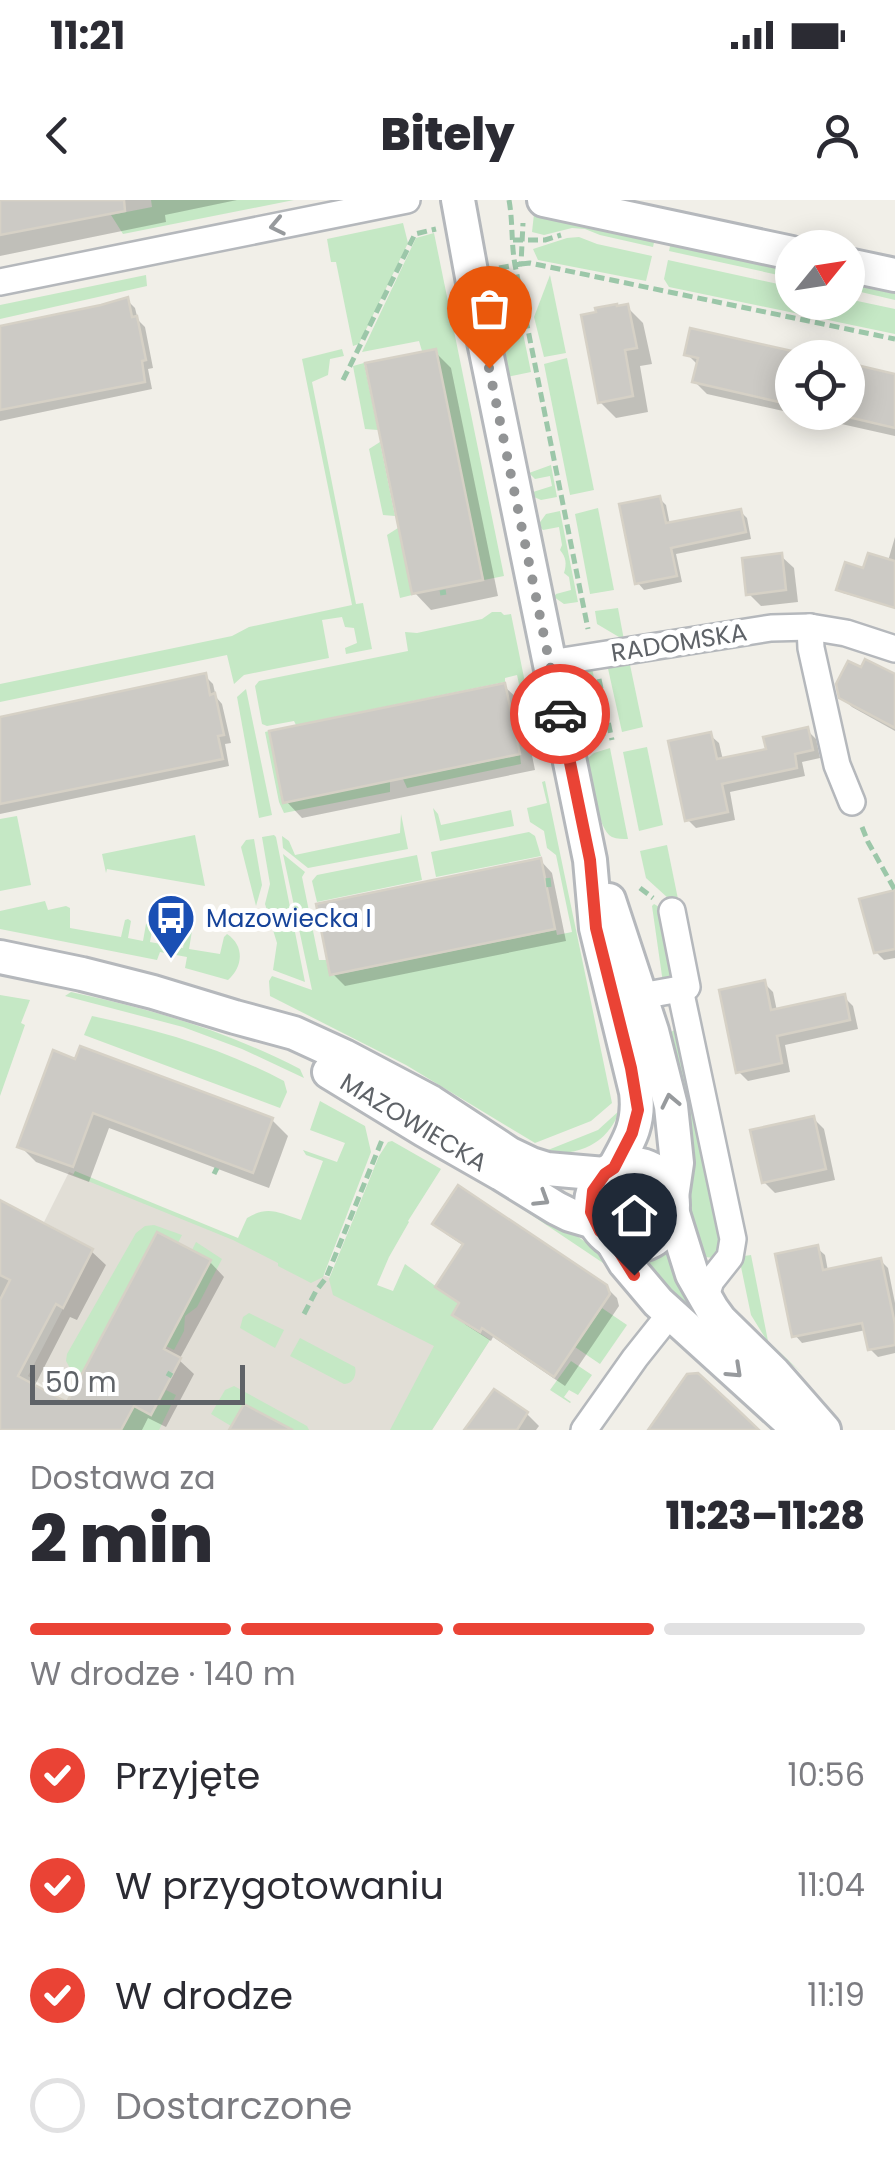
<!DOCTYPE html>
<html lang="pl">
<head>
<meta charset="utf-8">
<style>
  body { margin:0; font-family:Poppins,sans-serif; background:#f2f2f3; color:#2b2b33; height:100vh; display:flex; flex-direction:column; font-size:38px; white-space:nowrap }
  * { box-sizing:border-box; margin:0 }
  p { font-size:32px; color:#7c7c81 }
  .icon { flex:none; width:55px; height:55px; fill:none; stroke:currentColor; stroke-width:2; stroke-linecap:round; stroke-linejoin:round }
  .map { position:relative; height:1230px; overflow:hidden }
  .panel { display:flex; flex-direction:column; background:#fff; flex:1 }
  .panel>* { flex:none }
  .needle { width:65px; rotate:60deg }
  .controls { position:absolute; left:775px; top:30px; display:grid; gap:20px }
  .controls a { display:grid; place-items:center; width:90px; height:90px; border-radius:50%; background:#fff; box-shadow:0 5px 25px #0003; font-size:50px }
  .scale { position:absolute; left:30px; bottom:25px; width:215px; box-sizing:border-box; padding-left:10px; border:5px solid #5f6368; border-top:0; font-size:28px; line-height:35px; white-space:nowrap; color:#5f6368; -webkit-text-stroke:8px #fff; paint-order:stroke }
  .pin { position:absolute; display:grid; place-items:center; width:85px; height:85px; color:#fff; margin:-102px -42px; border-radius:50% 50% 50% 0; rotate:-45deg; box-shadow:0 0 10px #0007 }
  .pin .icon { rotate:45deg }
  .courier { position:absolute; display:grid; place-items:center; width:100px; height:100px; margin:-50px; border:8px solid #ea4335; border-radius:50%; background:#fff; color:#222; box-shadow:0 2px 12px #0007 }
  .summary em { font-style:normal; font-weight:800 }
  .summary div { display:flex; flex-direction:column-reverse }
  .summary { display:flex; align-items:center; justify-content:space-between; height:170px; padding:0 30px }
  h1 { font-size:65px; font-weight:800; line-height:75px }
  .bar { display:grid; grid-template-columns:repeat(4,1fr); gap:15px 10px; align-content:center; height:120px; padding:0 30px }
  .bar i { height:12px; border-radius:8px; background:#e1e1e2 }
  .bar .active { background:#ea4335 }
  .bar p { grid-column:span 4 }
  ol { padding:0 30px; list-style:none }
  li { display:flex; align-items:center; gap:30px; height:110px }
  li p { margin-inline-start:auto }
  li .icon { padding:10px; border-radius:50%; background:#ea4335; color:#fff; stroke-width:4 }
  li:last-child { color:#7c7c81 }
  li i { width:55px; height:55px; border:5px solid #e1e1e2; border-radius:50% }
  .status { display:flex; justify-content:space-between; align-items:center; height:70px; padding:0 50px; background:#fff; direction:ltr }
  .status svg { height:28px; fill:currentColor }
  header { display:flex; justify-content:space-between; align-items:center; height:130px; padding:0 30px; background:#fff; font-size:45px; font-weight:800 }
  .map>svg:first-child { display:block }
  .education { fill:#e1ded6 }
  .green { fill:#c5e8c5 }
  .shadow { fill:#0003 }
  .building { fill:#cccac5; stroke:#d6d1c6; stroke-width:2.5 }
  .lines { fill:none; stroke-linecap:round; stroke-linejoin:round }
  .minor-casing { stroke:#b5b8bc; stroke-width:30 }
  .tertiary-casing { stroke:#b5b8bc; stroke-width:38 }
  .path { stroke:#9cc7a9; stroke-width:5; stroke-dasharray:10 5; stroke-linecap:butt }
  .minor { stroke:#fff; stroke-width:25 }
  .tertiary { stroke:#fff; stroke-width:32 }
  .oneway { stroke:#979a9d }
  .done { stroke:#929495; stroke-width:10; stroke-dasharray:0 18 }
  .route { stroke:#ea4335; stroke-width:12 }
  .labels { text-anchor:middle; stroke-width:10; stroke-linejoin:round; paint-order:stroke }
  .street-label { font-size:25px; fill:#5f6368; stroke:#fff }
  .transit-label { font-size:25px; fill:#164399; stroke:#fff; text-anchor:start }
</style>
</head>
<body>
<div class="status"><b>11:21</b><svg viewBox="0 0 49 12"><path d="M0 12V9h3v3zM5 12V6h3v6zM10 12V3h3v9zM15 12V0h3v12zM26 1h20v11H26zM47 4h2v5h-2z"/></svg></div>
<header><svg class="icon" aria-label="back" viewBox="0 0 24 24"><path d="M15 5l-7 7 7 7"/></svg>Bitely<svg class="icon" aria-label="person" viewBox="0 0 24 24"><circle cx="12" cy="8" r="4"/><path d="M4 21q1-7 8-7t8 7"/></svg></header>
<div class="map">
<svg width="895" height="1230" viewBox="0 0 895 1230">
  <rect width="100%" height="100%" fill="#f1efe8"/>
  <!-- education -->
  <path class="education" d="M 69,972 L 397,1105 L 456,1108 L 452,1115 L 490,1140 L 432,1230 L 0,1230 L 54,1223 L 65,1200 L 28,1176 L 94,1049 L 44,1022 Z"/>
  <!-- green -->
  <g class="green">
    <path d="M 151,0 L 294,0 L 123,34 L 111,15 L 152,7 Z"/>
    <path d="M 551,13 L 655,38 L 653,47 L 600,35 L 585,29 L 572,28 L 544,35 L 532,32 L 534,14 Z"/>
    <path d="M 403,23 L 408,43 L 359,144 L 353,146 L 336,62 L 331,62 L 327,39 Z"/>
    <path d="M 434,33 L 504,376 L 484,380 L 436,149 L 422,151 L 419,141 L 362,152 L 416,38 Z"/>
    <path d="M 579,37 L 597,44 L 652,56 L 646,81 L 538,60 L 533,49 L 567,38 Z"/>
    <path d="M 671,42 L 792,67 L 792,78 L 669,51 Z"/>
    <path d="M 668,60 L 792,87 L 792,102 L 848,102 L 848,99 L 895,109 L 895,134 L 669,87 L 664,79 Z"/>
    <path d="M 146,75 L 147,86 L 0,119 L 0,105 Z"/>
    <path d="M 550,75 L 566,153 L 544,157 L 534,117 Z"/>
    <path d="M 504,76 L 512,80 L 531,172 L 507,177 L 499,136 L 492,78 Z"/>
    <path d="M 848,79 L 895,89 L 895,100 L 848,89 Z"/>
    <path d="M 342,149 L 344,156 L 330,159 L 328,175 L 312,182 L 356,404 L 363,403 L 372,449 L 346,454 L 345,448 L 357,443 L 354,428 L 345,427 L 342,417 L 322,420 L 329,458 L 244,475 L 234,484 L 227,455 L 0,502 L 0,484 L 232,436 L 249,427 L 352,405 L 302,159 Z"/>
    <path d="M 567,158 L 594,290 L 570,295 L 544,164 Z"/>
    <path d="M 364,163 L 378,230 L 365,229 L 353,166 Z"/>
    <path d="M 380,242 L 395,316 L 383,315 L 369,249 Z"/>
    <path d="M 551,265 L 557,297 L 541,300 L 534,297 L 533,292 L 552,286 L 550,276 L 535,279 L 529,273 Z"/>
    <path d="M 598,308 L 614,390 L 590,394 L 575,314 Z"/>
    <path d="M 560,311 L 578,402 L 564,404 L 554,397 L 556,394 L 571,390 L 569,377 L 564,373 C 567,364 566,357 560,350 L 562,345 L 559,327 L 543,330 L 538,325 L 546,314 Z"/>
    <path d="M 398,328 L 412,395 L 400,398 L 387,335 Z"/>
    <path d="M 618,408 L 624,440 L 597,424 L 595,411 Z"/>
    <path d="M 492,412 L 501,412 L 504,415 L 511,414 L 539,551 L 534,552 L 517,475 L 505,478 L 505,482 L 296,525 L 294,521 L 267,526 L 262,524 L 255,486 L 259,481 L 408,451 L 405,432 L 417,433 L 482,419 Z"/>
    <path d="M 629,460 L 643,527 L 622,532 L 607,464 Z"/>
    <path d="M 592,468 L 606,536 L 581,533 C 576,508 569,486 592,468 Z"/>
    <path d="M 246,489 L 272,615 L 259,618 L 237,497 Z"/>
    <path d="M 269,531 L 283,603 L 390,581 L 390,592 L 284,613 L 279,602 L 265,532 Z"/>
    <path d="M 647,547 L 663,625 L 639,631 L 623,552 Z"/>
    <path d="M 610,548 L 628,639 C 623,639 617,639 612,637 C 597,629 591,577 587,559 L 594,553 Z"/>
    <path d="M 520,555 L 521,564 L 407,588 L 403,579 Z"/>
    <path d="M 545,581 L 612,903 L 591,921 L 535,943 L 406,865 L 270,796 L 269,781 L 272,776 L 312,790 L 283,654 L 305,672 L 302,677 L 319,760 L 326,760 L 330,776 L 556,730 L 557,735 L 572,732 L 556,655 L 547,648 L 544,631 L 530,622 L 527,608 L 547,603 L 542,582 Z"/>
    <path d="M 433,608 L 438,614 L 441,625 L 511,610 L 514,626 L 440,641 Z"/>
    <path d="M 401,614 L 408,649 L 308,668 L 283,648 L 282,636 L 289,641 L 295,655 L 400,633 Z"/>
    <path d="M 17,616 L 31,685 L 0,691 L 0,619 Z"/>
    <path d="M 529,632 L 535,636 L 541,656 L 436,677 L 431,652 Z"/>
    <path d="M 195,635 L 205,686 L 107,669 L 106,673 L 102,654 Z"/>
    <path d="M 274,635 L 276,637 L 305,782 L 273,770 L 277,743 L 265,704 L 270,684 L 262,637 Z"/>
    <path d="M 254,639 L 262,685 L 256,706 L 241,647 L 246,640 Z"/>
    <path d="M 667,645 L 680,709 L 646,678 L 640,651 Z"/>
    <path d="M 417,655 L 422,680 L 317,702 L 312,681 L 317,675 Z"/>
    <path d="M 45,701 L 48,710 L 66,706 L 70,708 L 70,728 L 121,737 L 125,720 L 128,719 L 131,721 L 128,738 L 143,741 L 146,724 L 150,722 L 153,725 L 150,742 L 161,744 L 164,727 L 167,725 L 170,728 L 168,745 L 183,748 L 186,730 L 189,729 L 192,731 L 189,749 L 220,754 L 224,737 L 227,734 C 245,746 243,767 228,780 L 185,768 L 187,757 L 160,752 L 157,760 L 0,729 L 0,711 Z"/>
    <path d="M 654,704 L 661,708 L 674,775 L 672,781 L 663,783 L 652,706 Z"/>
    <path d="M 71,792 C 154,810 224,830 300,869 L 304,878 L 242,849 L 183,827 L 65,796 Z"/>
    <path d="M 0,795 L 30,800 L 21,823 L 25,825 L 0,896 Z"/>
    <path d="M 92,816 C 160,830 223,849 284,881 L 287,892 L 280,908 L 84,835 Z"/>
    <path d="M 678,828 L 723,1045 L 714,1058 L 705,1057 L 701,1054 L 692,1023 L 684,924 L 664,836 Z"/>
    <path d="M 320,901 L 365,926 L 371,952 L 323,1077 L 311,1083 L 278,1066 L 278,1063 L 233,1040 L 73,975 L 75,971 L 238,1038 L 247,1018 C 268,1005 279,1013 301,1020 L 323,961 L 306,955 L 303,950 L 337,962 L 345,943 L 310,930 Z"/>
    <path d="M 620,910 C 605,949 575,955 538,954 L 598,930 Z"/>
    <path d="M 392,941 L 441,969 L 408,1021 L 409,1022 L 389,1057 L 377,1085 L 393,1091 L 405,1064 L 459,1103 L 452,1115 L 490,1140 L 432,1230 L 390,1230 L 434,1146 L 333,1095 L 329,1079 L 379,956 L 388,942 Z"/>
    <path d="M 472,975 C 506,994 595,1038 612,1069 Z"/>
    <circle cx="631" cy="1004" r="24"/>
    <path d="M 154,1025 L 182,1035 L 178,1043 L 157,1032 L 68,1199 L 75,1177 L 66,1161 L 67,1154 L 136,1033 L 145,1026 Z"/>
    <path d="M 196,1042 L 222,1059 L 197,1107 L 185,1116 L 184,1131 L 174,1150 L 166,1146 L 211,1061 L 192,1050 Z"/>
    <path d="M 671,1049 L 748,1174 L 637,1062 L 652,1059 Z"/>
    <path d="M 751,1055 L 768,1141 L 803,1174 L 769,1144 L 751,1115 L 740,1062 L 744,1056 Z"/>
    <path d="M 602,1108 L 627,1125 L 600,1164 L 575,1147 Z"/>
    <path d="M 249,1113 L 284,1130 L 275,1148 L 240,1128 L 243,1117 Z"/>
    <path d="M 300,1138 L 355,1167 C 357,1175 353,1184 344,1184 L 290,1156 Z"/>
    <path d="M 571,1161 L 592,1175 L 578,1195 L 569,1190 L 564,1197 L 571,1202 L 570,1203 L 550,1190 Z"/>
    <path d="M 234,1186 L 307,1226 L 309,1230 L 292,1230 L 244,1204 L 231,1226 L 211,1214 L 225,1190 Z"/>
    <path d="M 166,1190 L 176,1195 L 159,1230 L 122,1230 L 138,1200 L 156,1209 Z"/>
  </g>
  <!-- shadow -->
  <g class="shadow">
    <path d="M 0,0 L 237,0 L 165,15 L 166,22 L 0,56 Z"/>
    <path d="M 127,100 L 135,108 L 138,120 L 145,127 L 153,168 L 148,169 L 152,189 L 0,221 L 0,128 Z"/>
    <path d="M 627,107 L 643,123 L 652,164 L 640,166 L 648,212 L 616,218 L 600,202 Z"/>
    <path d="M 692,131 L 809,158 L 792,158 L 792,212 L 848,212 L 848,166 L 895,177 L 895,236 L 707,194 L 695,182 L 699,166 L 687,154 Z"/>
    <path d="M 435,152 L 451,168 L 498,396 L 431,410 L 415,393 Z"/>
    <path d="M 659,298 L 666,305 L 670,325 L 740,311 L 747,318 L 751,339 L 676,354 L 682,382 L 644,390 L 638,383 Z"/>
    <path d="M 895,337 L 895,408 L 843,393 L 839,389 L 888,361 Z"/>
    <path d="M 781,356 L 794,368 L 798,402 L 761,406 L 749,394 Z"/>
    <path d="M 205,476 L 213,484 L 216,497 L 222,504 L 231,543 L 225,544 L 229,566 L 0,614 L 0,518 Z"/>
    <path d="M 895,480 L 895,531 L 852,507 L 841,497 Z"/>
    <path d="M 504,486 L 521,502 L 535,570 L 302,618 L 286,601 Z"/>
    <path d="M 807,530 L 816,539 L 820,558 L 802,562 L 805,576 L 730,592 L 735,620 L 696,628 L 688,620 L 710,535 L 719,543 L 723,560 L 769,551 Z"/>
    <path d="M 540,660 L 552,673 L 566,741 L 345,786 L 333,774 Z"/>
    <path d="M 895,696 L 895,758 L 884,760 L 876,752 Z"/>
    <path d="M 764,783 L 773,792 L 777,811 L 844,797 L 853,806 L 858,829 L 785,845 L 790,872 L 748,881 L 739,872 Z"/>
    <path d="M 54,854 L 272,920 L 288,936 L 269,988 L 109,928 L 89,982 L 36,962 L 20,946 Z"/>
    <path d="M 813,918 L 824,929 L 835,980 L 775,993 L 764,982 Z"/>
    <path d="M 0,1009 L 91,1051 L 106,1065 L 77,1120 L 70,1117 L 34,1187 L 68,1205 L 210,1062 L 224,1077 L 179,1160 L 194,1174 L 166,1227 L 148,1218 L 142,1230 L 0,1230 Z"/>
    <path d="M 436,1023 L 606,1087 L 617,1098 L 619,1106 L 565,1186 L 493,1137 L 491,1141 L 466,1125 L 455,1115 L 461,1105 L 438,1087 L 464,1046 L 446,1034 Z"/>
    <path d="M 817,1048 L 825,1055 L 828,1071 L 880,1060 L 888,1068 L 895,1103 L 895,1153 L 878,1157 L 870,1149 L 866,1130 L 802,1143 L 795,1135 Z"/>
    <path d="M 527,1214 L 539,1226 L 536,1230 L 469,1230 Z"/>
  </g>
  <!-- building -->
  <g class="building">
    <path d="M 0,0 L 124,0 L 125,11 L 0,35 Z"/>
    <path d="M 128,97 L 132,117 L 137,116 L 146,160 L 142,161 L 145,182 L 0,210 L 0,126 L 101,105 Z"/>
    <path d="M 617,104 L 617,106 L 628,104 L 637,148 L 625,150 L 633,196 L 598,203 L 581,115 L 596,112 L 595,108 Z"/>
    <path d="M 690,128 L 792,151 L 792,205 L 692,182 L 698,158 L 684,155 Z"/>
    <path d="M 436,149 L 483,380 L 412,394 L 365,163 Z"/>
    <path d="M 848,163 L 895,174 L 895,228 L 848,217 Z"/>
    <path d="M 660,296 L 666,323 L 741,309 L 746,332 L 671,348 L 677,376 L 635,384 L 619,304 Z"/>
    <path d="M 782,353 L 786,390 L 746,395 L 742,358 Z"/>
    <path d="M 868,353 L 895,361 L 895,408 L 836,390 L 845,362 L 863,368 Z"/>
    <path d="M 865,459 L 895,474 L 895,528 L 839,498 L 836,484 L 848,461 L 861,467 Z"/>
    <path d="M 206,473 L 210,495 L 215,493 L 224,535 L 218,536 L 223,559 L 0,604 L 0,517 Z"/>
    <path d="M 505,483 L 520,554 L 283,603 L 269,531 Z"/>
    <path d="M 808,527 L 813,550 L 795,554 L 797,568 L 722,584 L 728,612 L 685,621 L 668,541 L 711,532 L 717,559 L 766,549 L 763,537 Z"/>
    <path d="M 541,658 L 555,729 L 330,775 L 316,704 Z"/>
    <path d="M 895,690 L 895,749 L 874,753 L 859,699 Z"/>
    <path d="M 765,780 L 771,810 L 845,794 L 850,820 L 777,836 L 782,863 L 736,873 L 719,790 Z"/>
    <path d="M 80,846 L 273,918 L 253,973 L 93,913 L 73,967 L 17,947 L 53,850 L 75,859 Z"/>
    <path d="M 814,916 L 826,969 L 762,983 L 750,930 Z"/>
    <path d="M 458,985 L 607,1085 L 610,1094 L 554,1177 L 482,1128 L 480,1132 L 452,1115 L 459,1103 L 435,1087 L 463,1044 L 432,1024 Z"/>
    <path d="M 0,1000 L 93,1049 L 63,1108 L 56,1104 L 18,1176 L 67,1202 L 157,1032 L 211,1060 L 164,1149 L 181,1158 L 151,1215 L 134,1206 L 121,1230 L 0,1230 L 0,1100 L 10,1080 L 0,1075 Z"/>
    <path d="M 818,1045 L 823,1070 L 881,1058 L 895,1124 L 895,1145 L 868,1150 L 862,1123 L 792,1137 L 775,1054 Z"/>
    <path d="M 698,1173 L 737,1209 L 759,1230 L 648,1230 L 687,1174 Z"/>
    <path d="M 494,1189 L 528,1212 L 517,1230 L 464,1230 Z"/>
    <path d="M 244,1204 L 293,1230 L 229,1230 Z"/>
  </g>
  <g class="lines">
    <!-- minor casing -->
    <g class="minor-casing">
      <g id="minor">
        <path d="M 0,82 L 407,0"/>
        <path d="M 810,427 L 811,448 L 837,565 L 852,602"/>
        <path d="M 550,463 L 771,428 L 810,427 L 846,433 L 895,449"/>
        <path d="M 672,711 L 687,787 L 680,789"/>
        <path d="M 641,796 L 680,789 L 686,817 L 733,1039 L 730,1057 L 711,1081 L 705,1098"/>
        <path d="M 584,1230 L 635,1158 L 670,1114"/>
      </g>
    </g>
    <!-- tertiary casing -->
    <g class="tertiary-casing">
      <g id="tertiary">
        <path d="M 458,0 L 482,132 L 590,660 L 596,728 L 636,892 C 640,924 629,941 614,968"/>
        <path d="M 544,0 L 792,53"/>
        <path d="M 848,65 L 895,75"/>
        <path d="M 609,700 L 652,831 L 671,906 L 677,963 L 672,997"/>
        <path d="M 0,757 L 82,774 L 153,792 L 235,817 L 294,833 L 344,856 L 431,902 L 510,954 L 531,964 L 547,969 L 605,974"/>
        <path d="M 329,872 L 424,930 L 501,974 L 556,1008 L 570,1015 L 594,1022"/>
        <circle cx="632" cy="1005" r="41"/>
        <path d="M 672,1010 L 692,1074 L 712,1109 L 720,1120 L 774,1173 L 824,1230"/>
        <path d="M 612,1041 L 625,1063 L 658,1102 L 799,1230"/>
      </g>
    </g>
    <!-- path -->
    <g class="path">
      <path d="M 509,0 C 513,22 511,43 515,65 L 588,429"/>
      <path d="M 513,40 L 545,40 L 561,35"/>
      <path d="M 521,64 L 530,63 L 895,139"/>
      <path d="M 499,68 L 521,64 L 523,23"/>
      <path d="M 343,180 L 415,34 L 436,29"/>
      <path d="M 440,393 L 446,392"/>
      <path d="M 599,479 L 612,540"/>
      <path d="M 516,520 L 518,532"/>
      <path d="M 862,627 L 868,642 L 895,690"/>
      <path d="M 548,678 L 549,687"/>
      <path d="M 640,688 L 653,698"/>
      <path d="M 214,974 L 217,968"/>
      <path d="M 304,1114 L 316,1091 L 326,1078 L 382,940"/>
      <path d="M 167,1173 L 172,1176"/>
    </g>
    <!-- minor -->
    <use href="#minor" class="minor"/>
    <!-- tertiary -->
    <use href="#tertiary" class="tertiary"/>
  </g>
  <!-- one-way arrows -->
  <defs><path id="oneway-chevron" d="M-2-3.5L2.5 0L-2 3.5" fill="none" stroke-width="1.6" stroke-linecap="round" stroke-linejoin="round" transform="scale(2.5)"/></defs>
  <g class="oneway">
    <use href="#oneway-chevron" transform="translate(277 26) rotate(168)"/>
    <use href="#oneway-chevron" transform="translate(670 901) rotate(-102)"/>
    <use href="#oneway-chevron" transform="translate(542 999) rotate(32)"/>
    <use href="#oneway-chevron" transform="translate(735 1171) rotate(43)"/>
  </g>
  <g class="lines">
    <!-- done -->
    <path class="done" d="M 489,168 L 560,514"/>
    <!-- route -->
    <path class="route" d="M 560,514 L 590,660 L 596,728 L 631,868 L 638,910 L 632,933 L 614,968 L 605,974 L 593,991 L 591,1012 L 600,1031 L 612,1040 L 634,1075"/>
  </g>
  <!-- icons -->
  <defs>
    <g id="bus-pin" transform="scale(2.5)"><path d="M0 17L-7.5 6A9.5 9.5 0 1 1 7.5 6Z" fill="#1a4fb4" stroke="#fff"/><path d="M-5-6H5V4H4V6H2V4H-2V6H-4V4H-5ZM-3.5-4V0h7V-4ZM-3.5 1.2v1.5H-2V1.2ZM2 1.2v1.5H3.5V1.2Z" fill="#fff"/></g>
  </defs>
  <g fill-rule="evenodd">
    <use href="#bus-pin" x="171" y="718"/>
  </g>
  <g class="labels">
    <!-- street labels -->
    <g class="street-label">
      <text transform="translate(679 442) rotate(-9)" y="9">RADOMSKA</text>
      <text transform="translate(414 922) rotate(31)" y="9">MAZOWIECKA</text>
    </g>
    <!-- transit labels -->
    <g class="transit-label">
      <text x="206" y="727">Mazowiecka I</text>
    </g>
  </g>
</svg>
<div class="controls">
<a><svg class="needle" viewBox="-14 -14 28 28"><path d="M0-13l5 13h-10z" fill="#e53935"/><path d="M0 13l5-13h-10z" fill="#7c7c81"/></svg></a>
<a><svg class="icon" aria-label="locate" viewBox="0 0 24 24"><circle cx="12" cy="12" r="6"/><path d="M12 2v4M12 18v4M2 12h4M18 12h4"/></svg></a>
</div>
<div class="scale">50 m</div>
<div class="pin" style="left:489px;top:168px;background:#ea580c"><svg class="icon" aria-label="bag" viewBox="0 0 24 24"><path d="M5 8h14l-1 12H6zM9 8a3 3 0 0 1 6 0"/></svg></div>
<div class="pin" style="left:634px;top:1075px;background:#1f2937"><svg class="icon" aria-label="home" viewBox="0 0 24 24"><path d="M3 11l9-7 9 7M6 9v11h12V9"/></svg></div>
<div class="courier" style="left:560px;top:514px"><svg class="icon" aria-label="car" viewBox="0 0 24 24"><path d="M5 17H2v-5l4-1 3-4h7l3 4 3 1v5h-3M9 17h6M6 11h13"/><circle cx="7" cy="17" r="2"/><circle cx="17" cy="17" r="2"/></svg></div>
</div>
<section class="panel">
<div class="summary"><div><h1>2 min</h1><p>Dostawa za</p></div><em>11:23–11:28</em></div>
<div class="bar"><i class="active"></i><i class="active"></i><i class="active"></i><i></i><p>W drodze · 140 m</p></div>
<ol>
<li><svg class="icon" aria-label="check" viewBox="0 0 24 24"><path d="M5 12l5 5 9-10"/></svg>Przyjęte<p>10:56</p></li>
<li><svg class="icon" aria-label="check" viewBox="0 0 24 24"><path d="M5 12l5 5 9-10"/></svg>W przygotowaniu<p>11:04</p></li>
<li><svg class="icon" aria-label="check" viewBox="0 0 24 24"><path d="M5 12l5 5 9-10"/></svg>W drodze<p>11:19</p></li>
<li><i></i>Dostarczone</li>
</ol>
</section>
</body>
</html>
